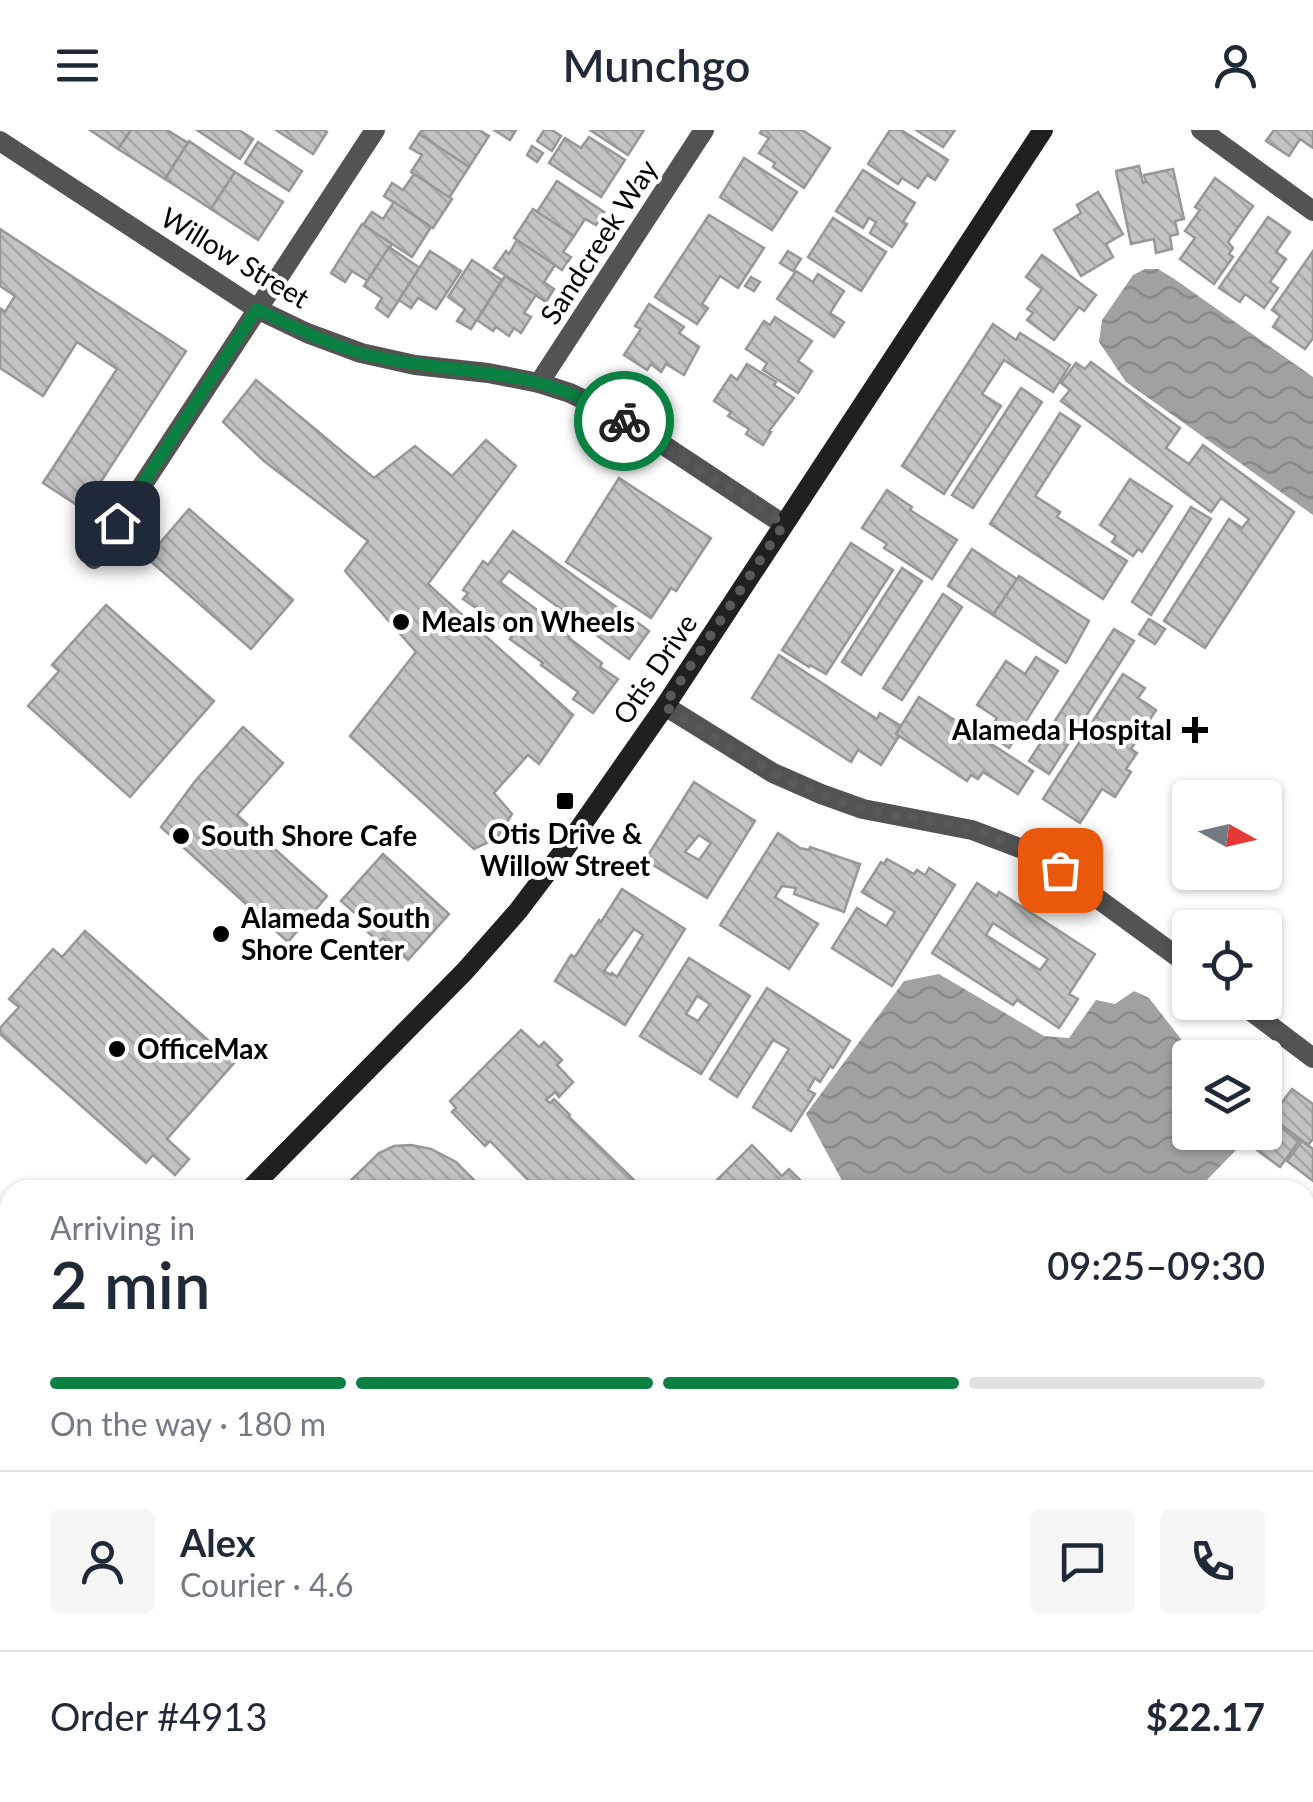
<!DOCTYPE html>
<html lang="en">
<head>
<meta charset="utf-8">
<style>
  body { margin:0; font-family:Lato,sans-serif; background:#f6f6f7; color:#1f2937; height:100vh; display:flex; flex-direction:column; font-size:38px; white-space:nowrap }
  * { box-sizing:border-box; margin:0 }
  p { font-size:32px; color:#747a83 }
  .icon { flex:none; width:55px; height:55px; fill:none; stroke:currentColor; stroke-width:2; stroke-linecap:round; stroke-linejoin:round }
  .map { position:relative; flex:1; overflow:hidden }
  .side { position:absolute; left:0px; top:1050px; width:1315px; height:622px; display:flex; flex-direction:column; background:#fff; border-radius:30px 30px 0 0; box-shadow:0 2px 8px #0004 }
  .side>* { flex:none }
  .needle { width:65px; rotate:98deg }
  .tools { position:absolute; left:1172px; top:650px; display:grid; gap:20px }
  .tools a { display:grid; place-items:center; width:110px; height:110px; border-radius:10px; background:#fff; box-shadow:0 2px 8px #0004; font-size:50px }
  .pin { position:absolute; display:grid; place-items:center; width:85px; height:85px; color:#fff; margin:-42px; border-radius:20px; box-shadow:0 5px 15px #0006 }
  .courier { position:absolute; display:grid; place-items:center; width:100px; height:100px; margin:-50px; border:8px solid #0b8043; border-radius:50%; background:#fff; color:#222; box-shadow:0 2px 12px #0007 }
  .overview em { font-style:normal; font-weight:600 }
  .overview div { display:flex; flex-direction:column-reverse }
  .overview { display:flex; align-items:center; justify-content:space-between; height:170px; padding:0 50px }
  h1 { font-size:65px; font-weight:600; line-height:75px }
  .bar { display:grid; grid-template-columns:repeat(4,1fr); gap:15px 10px; align-content:center; height:120px; padding:0 50px }
  .bar i { height:12px; border-radius:8px; background:#e0e1e3 }
  .bar .current { background:#0b8043 }
  .bar p { grid-column:span 4 }
  .line { display:flex; align-items:center; gap:25px; padding:0 50px; border-top:2px solid #e0e1e3 }
  .line div { flex:1 }
  .round { display:grid; place-items:center; flex:none; width:105px; height:105px; border-radius:10px; background:#f6f6f7 }
  header { display:flex; justify-content:space-between; align-items:center; height:130px; padding:0 50px; background:#fff; font-size:45px; font-weight:600 }
  .map>svg:first-child { display:block }
  .water { fill:url(#water-waves) }
  .building { fill:url(#building-back-hatch); stroke:#979797; stroke-width:2.5; fill-rule:evenodd }
  .lines { fill:none; stroke-linecap:round; stroke-linejoin:round }
  .minor { stroke:#535353; stroke-width:20 }
  .tertiary { stroke:#535353; stroke-width:20 }
  .secondary { stroke:#202020; stroke-width:20 }
  .done { stroke:#595959; stroke-width:10; stroke-dasharray:0 18 }
  .route { stroke:#0b8043; stroke-width:12 }
  .poi-dot { fill:#000; stroke:#fff; stroke-width:4 }
  .labels { text-anchor:middle; stroke-width:8; stroke-linejoin:round; paint-order:stroke }
  .street-label { font-size:28px; fill:#000; stroke:#fff }
  .poi-label { font-size:28px; font-weight:bold; fill:#000; stroke:#fff; text-anchor:start }
</style>
</head>
<body>
<header><svg class="icon" aria-label="menu" viewBox="0 0 24 24"><path d="M4 6h16M4 12h16M4 18h16"/></svg>Munchgo<svg class="icon" aria-label="person" viewBox="0 0 24 24"><circle cx="12" cy="8" r="4"/><path d="M4 21q1-7 8-7t8 7"/></svg></header>
<div class="map">
<svg width="1313" height="1672" viewBox="0 0 1313 1672">
  <defs>
    <pattern id="water-waves" width="16" height="10" patternUnits="userSpaceOnUse" patternTransform="scale(2.5)"><rect width="16" height="10" fill="#a1a1a1"/><path d="M0 5q4-4 8 0t8 0" fill="none" stroke="#898989"/></pattern>
    <pattern id="building-back-hatch" width="6" height="6" patternUnits="userSpaceOnUse" patternTransform="scale(2.5)"><rect width="6" height="6" fill="#c3c3c3"/><path d="M-1 5l2 2M0 0l6 6M5-1l2 2" fill="none" stroke="#a6a6a6"/></pattern>
  </defs>
  <rect width="100%" height="100%" fill="#fff"/>
  <!-- water -->
  <g class="water">
    <path d="M 1145,139 L 1158,139 L 1173,148 L 1313,247 L 1313,385 L 1126,252 L 1099,212 L 1102,190 L 1133,145 Z"/>
    <path d="M 939,844 L 1044,906 L 1069,908 L 1096,870 L 1115,874 L 1134,861 L 1149,868 L 1195,927 L 1190,928 L 1190,1002 L 1240,1003 L 1244,1012 L 1197,1060 L 847,1060 L 806,984 L 904,851 Z"/>
    <path d="M 10,1589 L 10,1662 L 110,1663 L 93,1672 L 0,1672 L 0,1591 Z"/>
  </g>
  <!-- building -->
  <g class="building">
    <path d="M 90,0 L 131,0 L 118,19 Z"/>
    <path d="M 131,0 L 167,0 L 188,13 L 165,49 L 118,19 Z"/>
    <path d="M 197,0 L 239,0 L 253,9 L 240,29 Z"/>
    <path d="M 276,0 L 324,0 L 327,2 L 313,24 Z"/>
    <path d="M 422,0 L 479,0 L 489,6 L 469,37 L 419,4 Z"/>
    <path d="M 494,0 L 516,0 L 510,10 Z"/>
    <path d="M 544,0 L 552,0 L 561,6 L 552,21 L 537,11 Z"/>
    <path d="M 590,0 L 644,0 L 628,25 Z"/>
    <path d="M 762,0 L 802,0 L 830,18 L 804,58 L 773,37 L 775,33 L 759,23 L 769,8 L 760,3 Z"/>
    <path d="M 890,0 L 901,0 L 948,30 L 935,50 L 927,45 L 918,58 L 902,48 L 898,54 L 868,34 Z"/>
    <path d="M 916,0 L 955,0 L 943,17 Z"/>
    <path d="M 1274,0 L 1313,0 L 1313,18 L 1300,9 L 1289,26 L 1266,11 Z"/>
    <path d="M 419,4 L 469,37 L 449,68 L 411,42 L 422,25 L 410,18 Z"/>
    <path d="M 589,7 L 625,30 L 601,67 L 549,33 L 565,8 L 581,18 Z"/>
    <path d="M 189,11 L 235,42 L 211,79 L 165,49 Z"/>
    <path d="M 258,12 L 302,41 L 289,61 L 245,33 Z"/>
    <path d="M 532,16 L 543,23 L 537,32 L 527,25 Z"/>
    <path d="M 744,28 L 797,62 L 772,100 L 720,67 Z"/>
    <path d="M 1139,36 L 1143,53 L 1146,52 L 1144,45 L 1173,39 L 1184,89 L 1175,91 L 1178,104 L 1170,106 L 1172,119 L 1156,123 L 1154,109 L 1131,114 L 1116,41 Z"/>
    <path d="M 863,40 L 915,73 L 903,92 L 907,94 L 892,117 L 870,103 L 876,92 L 869,88 L 863,98 L 836,81 Z"/>
    <path d="M 235,42 L 283,72 L 258,110 L 211,79 Z"/>
    <path d="M 414,44 L 452,69 L 433,98 L 384,66 L 392,53 L 403,60 Z"/>
    <path d="M 1215,48 L 1253,76 L 1228,112 L 1233,118 L 1229,124 L 1233,127 L 1214,154 L 1180,129 L 1195,108 L 1185,101 L 1200,80 L 1195,77 Z"/>
    <path d="M 557,51 L 604,82 L 596,95 L 585,89 L 574,106 L 537,82 Z"/>
    <path d="M 1098,62 L 1123,104 L 1106,114 L 1113,127 L 1081,146 L 1054,100 L 1081,83 L 1077,75 Z"/>
    <path d="M 394,72 L 431,97 L 412,127 L 363,95 L 372,82 L 383,89 Z"/>
    <path d="M 533,79 L 574,106 L 563,122 L 571,127 L 562,140 L 514,108 Z"/>
    <path d="M 709,85 L 764,118 L 738,158 L 720,146 L 702,174 L 708,178 L 697,194 L 655,167 Z"/>
    <path d="M 1268,87 L 1290,102 L 1276,122 L 1286,129 L 1270,152 L 1278,158 L 1264,178 L 1245,164 L 1240,172 L 1219,158 Z"/>
    <path d="M 833,88 L 886,122 L 861,161 L 808,127 Z"/>
    <path d="M 362,94 L 392,114 L 368,151 L 352,141 L 345,152 L 331,143 Z"/>
    <path d="M 0,99 L 186,221 L 83,379 L 43,353 L 117,239 L 77,212 L 43,266 L 0,238 L 0,178 L 5,182 L 15,166 L 0,156 Z"/>
    <path d="M 517,110 L 555,135 L 544,152 L 554,159 L 546,172 L 494,138 L 506,121 L 509,124 Z"/>
    <path d="M 389,117 L 420,138 L 388,187 L 376,178 L 382,168 L 364,156 Z"/>
    <path d="M 430,121 L 461,141 L 436,179 L 418,168 L 411,178 L 399,170 Z"/>
    <path d="M 788,121 L 801,129 L 793,141 L 780,133 Z"/>
    <path d="M 1313,121 L 1313,208 L 1305,219 L 1273,197 L 1280,186 L 1272,180 Z"/>
    <path d="M 1042,125 L 1096,165 L 1084,181 L 1079,177 L 1054,210 L 1027,190 L 1033,183 L 1027,179 L 1042,159 L 1026,147 Z"/>
    <path d="M 472,130 L 502,150 L 471,199 L 457,191 L 465,179 L 448,167 Z"/>
    <path d="M 796,141 L 813,152 L 818,144 L 844,161 L 830,183 L 844,192 L 834,207 L 777,169 Z"/>
    <path d="M 505,146 L 536,165 L 524,183 L 531,187 L 521,203 L 514,198 L 509,206 L 496,197 L 493,201 L 477,190 Z"/>
    <path d="M 751,147 L 760,152 L 754,161 L 745,156 Z"/>
    <path d="M 649,174 L 684,197 L 679,203 L 699,217 L 684,245 L 666,234 L 661,242 L 651,234 L 647,240 L 624,225 L 641,199 L 635,196 Z"/>
    <path d="M 775,187 L 812,211 L 798,231 L 812,241 L 798,263 L 763,240 L 767,233 L 746,219 L 764,191 L 770,195 Z"/>
    <path d="M 993,194 L 1016,210 L 1020,203 L 1070,235 L 1053,262 L 1004,230 L 982,264 L 1001,276 L 944,364 L 902,336 Z"/>
    <path d="M 1091,232 L 1180,298 L 1166,318 L 1189,334 L 1203,315 L 1294,382 L 1205,518 L 1164,491 L 1229,389 L 1242,398 L 1249,389 L 1221,368 L 1211,382 L 1061,271 L 1070,260 L 1061,253 L 1076,233 L 1085,239 Z"/>
    <path d="M 747,234 L 776,252 L 774,255 L 794,268 L 769,301 L 771,302 L 763,315 L 746,304 L 749,299 L 728,286 L 731,282 L 714,271 L 731,245 L 737,250 Z"/>
    <path d="M 256,250 L 374,348 L 415,316 L 452,346 L 486,310 L 516,336 L 428,454 L 573,585 L 539,634 L 528,625 L 494,663 L 512,684 L 497,708 L 474,719 L 350,606 L 416,522 L 345,441 L 368,411 L 264,331 L 223,292 Z"/>
    <path d="M 1021,258 L 1042,272 L 973,378 L 952,365 Z"/>
    <path d="M 1060,283 L 1080,296 L 1035,366 L 1060,382 L 1057,387 L 1127,431 L 1103,469 L 990,394 Z"/>
    <path d="M 619,348 L 711,408 L 676,461 L 671,458 L 651,488 L 566,432 Z"/>
    <path d="M 1130,349 L 1172,376 L 1142,422 L 1138,419 L 1133,426 L 1112,412 L 1116,406 L 1100,395 Z"/>
    <path d="M 887,360 L 912,377 L 910,380 L 957,410 L 932,449 L 884,418 L 887,414 L 862,398 Z"/>
    <path d="M 1191,377 L 1211,389 L 1151,485 L 1132,472 Z"/>
    <path d="M 189,379 L 293,470 L 251,519 L 147,428 Z"/>
    <path d="M 513,401 L 649,501 L 629,529 L 509,441 L 500,452 L 570,505 L 569,508 L 602,533 L 600,537 L 618,549 L 593,583 L 573,569 L 578,562 L 541,535 L 543,533 L 510,509 L 512,507 L 495,494 L 496,492 L 463,469 L 468,463 L 463,460 L 483,431 L 488,435 Z"/>
    <path d="M 851,413 L 893,440 L 826,544 L 810,535 L 809,537 L 782,520 Z"/>
    <path d="M 972,419 L 1017,449 L 993,485 L 948,456 Z"/>
    <path d="M 902,438 L 922,451 L 861,545 L 842,532 Z"/>
    <path d="M 1019,446 L 1089,491 L 1066,533 L 993,485 Z"/>
    <path d="M 943,464 L 962,477 L 902,570 L 883,558 Z"/>
    <path d="M 106,475 L 214,571 L 130,667 L 28,576 L 59,541 L 52,535 Z"/>
    <path d="M 1149,489 L 1165,499 L 1155,514 L 1139,504 Z"/>
    <path d="M 1114,499 L 1134,511 L 1049,644 L 1029,631 Z"/>
    <path d="M 779,525 L 877,589 L 880,583 L 901,596 L 896,604 L 899,606 L 881,635 L 858,620 L 851,632 L 752,568 Z"/>
    <path d="M 1036,527 L 1058,541 L 1009,618 L 987,603 L 997,588 L 977,575 L 1006,531 L 1025,544 Z"/>
    <path d="M 1123,544 L 1145,558 L 1138,568 L 1156,580 L 1131,619 L 1137,623 L 1126,639 L 1131,642 L 1115,667 L 1102,659 L 1080,693 L 1043,669 Z"/>
    <path d="M 919,567 L 1033,641 L 1018,664 L 983,642 L 978,649 L 971,645 L 967,651 L 896,604 Z"/>
    <path d="M 243,597 L 283,633 L 237,685 L 327,766 L 288,812 L 161,697 L 196,650 Z"/>
    <path d="M 694,652 L 755,691 L 707,768 L 645,730 ZM 699,705 L 711,713 L 699,730 L 685,722 Z"/>
    <path d="M 778,703 L 800,718 L 809,720 L 810,717 L 860,734 L 844,782 L 794,764 L 796,758 L 782,756 L 775,767 L 818,794 L 789,839 L 720,795 Z"/>
    <path d="M 383,724 L 449,784 L 408,830 L 383,808 L 379,812 L 361,796 L 365,792 L 341,771 Z"/>
    <path d="M 887,729 L 914,744 L 917,740 L 925,745 L 929,738 L 955,755 L 892,856 L 832,818 L 857,778 L 886,796 L 895,782 L 862,762 L 881,732 L 884,734 Z"/>
    <path d="M 977,753 L 997,766 L 999,762 L 1095,824 L 1069,864 L 1078,869 L 1059,898 L 1017,870 L 1013,875 L 932,823 ZM 993,793 L 1048,829 L 1040,840 L 986,805 Z"/>
    <path d="M 622,759 L 685,799 L 625,895 L 555,851 L 571,825 L 575,827 L 599,790 L 601,792 ZM 634,799 L 643,805 L 617,847 L 612,843 L 611,845 L 604,841 Z"/>
    <path d="M 85,801 L 234,933 L 167,1009 L 189,1029 L 175,1045 L 153,1025 L 146,1033 L 0,904 L 0,898 L 19,877 L 9,869 L 53,819 L 62,827 Z"/>
    <path d="M 689,828 L 750,866 L 701,944 L 640,906 ZM 697,866 L 710,874 L 698,891 L 686,884 Z"/>
    <path d="M 767,858 L 850,911 L 833,938 L 830,936 L 820,952 L 815,948 L 808,960 L 815,964 L 791,1001 L 753,977 L 789,919 L 773,910 L 737,967 L 710,949 Z"/>
    <path d="M 521,900 L 539,917 L 544,912 L 562,930 L 557,935 L 573,952 L 559,967 L 555,962 L 546,970 L 550,973 L 554,969 L 570,985 L 569,987 L 634,1050 L 633,1051 L 641,1060 L 538,1060 L 490,1011 L 485,1016 L 452,982 L 456,978 L 450,971 Z"/>
    <path d="M 1292,959 L 1313,974 L 1313,1009 L 1308,1015 L 1271,987 Z"/>
    <path d="M 1276,993 L 1299,1011 L 1280,1037 L 1257,1020 Z"/>
    <path d="M 1302,1011 L 1313,1019 L 1313,1051 L 1287,1031 Z"/>
    <path d="M 411,1015 L 431,1019 L 456,1032 L 484,1060 L 425,1060 L 414,1056 L 404,1057 L 401,1060 L 341,1060 L 379,1023 L 394,1016 Z"/>
    <path d="M 752,1015 L 782,1046 L 789,1039 L 810,1060 L 707,1060 Z"/>
    <path d="M 1309,1083 L 1313,1086 L 1313,1119 L 1307,1115 L 1309,1113 L 1305,1109 L 1305,1089 Z"/>
    <path d="M 1305,1116 L 1313,1122 L 1313,1155 L 1305,1149 Z"/>
    <path d="M 1305,1368 L 1313,1374 L 1313,1419 L 1305,1414 Z"/>
    <path d="M 1305,1422 L 1313,1427 L 1313,1477 L 1305,1471 Z"/>
    <path d="M 0,1430 L 10,1440 L 10,1546 L 0,1536 Z"/>
    <path d="M 1305,1581 L 1313,1587 L 1313,1610 L 1308,1616 L 1305,1614 Z"/>
    <path d="M 134,1662 L 165,1662 L 178,1672 L 129,1672 Z"/>
    <path d="M 165,1662 L 217,1662 L 230,1672 L 178,1672 Z"/>
    <path d="M 217,1662 L 241,1662 L 234,1672 L 230,1672 Z"/>
    <path d="M 245,1662 L 271,1662 L 264,1672 L 241,1672 L 239,1670 Z"/>
    <path d="M 346,1662 L 358,1672 L 338,1672 Z"/>
    <path d="M 487,1662 L 530,1662 L 523,1672 L 480,1672 Z"/>
    <path d="M 541,1662 L 551,1662 L 563,1672 L 534,1672 Z"/>
    <path d="M 698,1662 L 747,1662 L 739,1672 L 691,1672 Z"/>
    <path d="M 757,1662 L 794,1662 L 786,1672 L 750,1672 Z"/>
    <path d="M 800,1662 L 812,1672 L 792,1672 Z"/>
    <path d="M 835,1662 L 880,1662 L 892,1671 L 836,1672 L 831,1668 Z"/>
    <path d="M 1069,1662 L 1079,1662 L 1092,1672 L 1062,1672 Z"/>
    <path d="M 1104,1662 L 1136,1662 L 1149,1672 L 1117,1672 Z"/>
  </g>
  <g class="lines">
    <!-- minor -->
    <g class="minor">
      <path d="M 1201,0 L 1313,81"/>
      <path d="M 539,253 L 704,0"/>
      <path d="M 94,429 L 375,0"/>
      <path d="M 1305,1255 L 1313,1244"/>
      <path d="M 613,1662 L 626,1672"/>
      <path d="M 991,1672 L 998,1662"/>
    </g>
    <!-- tertiary -->
    <g class="tertiary">
      <path d="M 0,11 L 257,179 L 307,203 L 361,223 L 415,235 L 488,243 L 539,253 L 570,263 L 599,277 L 662,314 L 783,394"/>
      <path d="M 665,576 L 773,643 L 821,664 L 863,679 L 972,700 L 1038,725 L 1190,836"/>
      <path d="M 1239,872 L 1313,928"/>
    </g>
    <!-- secondary -->
    <g class="secondary">
      <path d="M 249,1060 L 465,841 L 518,781 L 565,719 L 665,576 L 1043,0"/>
      <path d="M 0,1309 L 10,1299"/>
    </g>
  </g>
  <g class="lines">
    <!-- done -->
    <path class="done" d="M 624,291 L 784,394 L 664,576 C 728,615 790,659 863,679 C 890,686 919,688 947,694 C 986,702 1027,717 1060,740"/>
    <!-- route -->
    <path class="route" d="M 117,393 L 257,179 C 291,196 327,214 364,224 C 421,239 482,238 539,253 C 569,261 597,275 624,291"/>
  </g>
  <!-- markers -->
  <g class="poi-dot">
    <circle cx="401" cy="492" r="10"/>
    <path d="M1190 585h10v10h10v10h-10v10h-10v-10h-10v-10h10z"/>
    <rect x="555" y="661" width="20" height="20" rx="5"/>
    <circle cx="181" cy="706" r="10"/>
    <circle cx="221" cy="804" r="10"/>
    <circle cx="117" cy="919" r="10"/>
  </g>
  <g class="labels">
    <!-- street labels -->
    <g class="street-label">
      <text transform="translate(599 112) rotate(-57)" y="10">Sandcreek Way</text>
      <text transform="translate(235 128) rotate(31)" y="10">Willow Street</text>
      <text transform="translate(655 539) rotate(-56)" y="10">Otis Drive</text>
    </g>
    <!-- poi labels -->
    <g class="poi-label">
      <text x="421" y="502">Meals on Wheels</text>
      <text x="1172" y="610" text-anchor="end">Alameda Hospital</text>
      <text x="565" y="714" text-anchor="middle">Otis Drive &amp;<tspan x="565" dy="32">Willow Street</tspan></text>
      <text x="201" y="716">South Shore Cafe</text>
      <text x="241" y="798">Alameda South<tspan x="241" dy="32">Shore Center</tspan></text>
      <text x="137" y="929">OfficeMax</text>
    </g>
  </g>
</svg>
<div class="tools">
<a><svg class="needle" viewBox="-14 -14 28 28"><path d="M0-13l5 13h-10z" fill="#e53935"/><path d="M0 13l5-13h-10z" fill="#747a83"/></svg></a>
<a><svg class="icon" aria-label="locate" viewBox="0 0 24 24"><circle cx="12" cy="12" r="6"/><path d="M12 2v4M12 18v4M2 12h4M18 12h4"/></svg></a>
<a><svg class="icon" aria-label="layers" viewBox="0 0 24 24"><path d="M12 4l9 5-9 5-9-5zM3 14l9 5 9-5"/></svg></a>
</div>
<div class="pin" style="left:1060px;top:740px;background:#ea580c"><svg class="icon" aria-label="bag" viewBox="0 0 24 24"><path d="M5 8h14l-1 12H6zM9 8a3 3 0 0 1 6 0"/></svg></div>
<div class="pin" style="left:117px;top:393px;background:#1f2937"><svg class="icon" aria-label="home" viewBox="0 0 24 24"><path d="M3 11l9-7 9 7M6 9v11h12V9"/></svg></div>
<div class="courier" style="left:624px;top:291px"><svg class="icon" aria-label="bike" viewBox="0 0 24 24"><circle cx="6" cy="16" r="4"/><circle cx="18" cy="16" r="4"/><path d="M6 16l4-8h5l3 8M10 8l3 8H6M13 5h3"/></svg></div>
<section class="side">
<div class="overview"><div><h1>2 min</h1><p>Arriving in</p></div><em>09:25–09:30</em></div>
<div class="bar"><i class="current"></i><i class="current"></i><i class="current"></i><i></i><p>On the way · 180 m</p></div>
<div class="line" style="height:180px"><a class="round"><svg class="icon" aria-label="person" viewBox="0 0 24 24"><circle cx="12" cy="8" r="4"/><path d="M4 21q1-7 8-7t8 7"/></svg></a><div><b>Alex</b><p>Courier · 4.6</p></div><a class="round"><svg class="icon" aria-label="chat" viewBox="0 0 24 24"><path d="M4 5h16v11H9l-5 4z"/></svg></a><a class="round"><svg class="icon" aria-label="phone" viewBox="0 0 24 24"><path d="M5 4h4l2 5-3 2q2 4 5 5l2-3 5 2v4C11 20 4 13 5 4z"/></svg></a></div>
<div class="line" style="height:130px"><div>Order #4913</div><b>$22.17</b></div>
</section>
</div>
</body>
</html>
